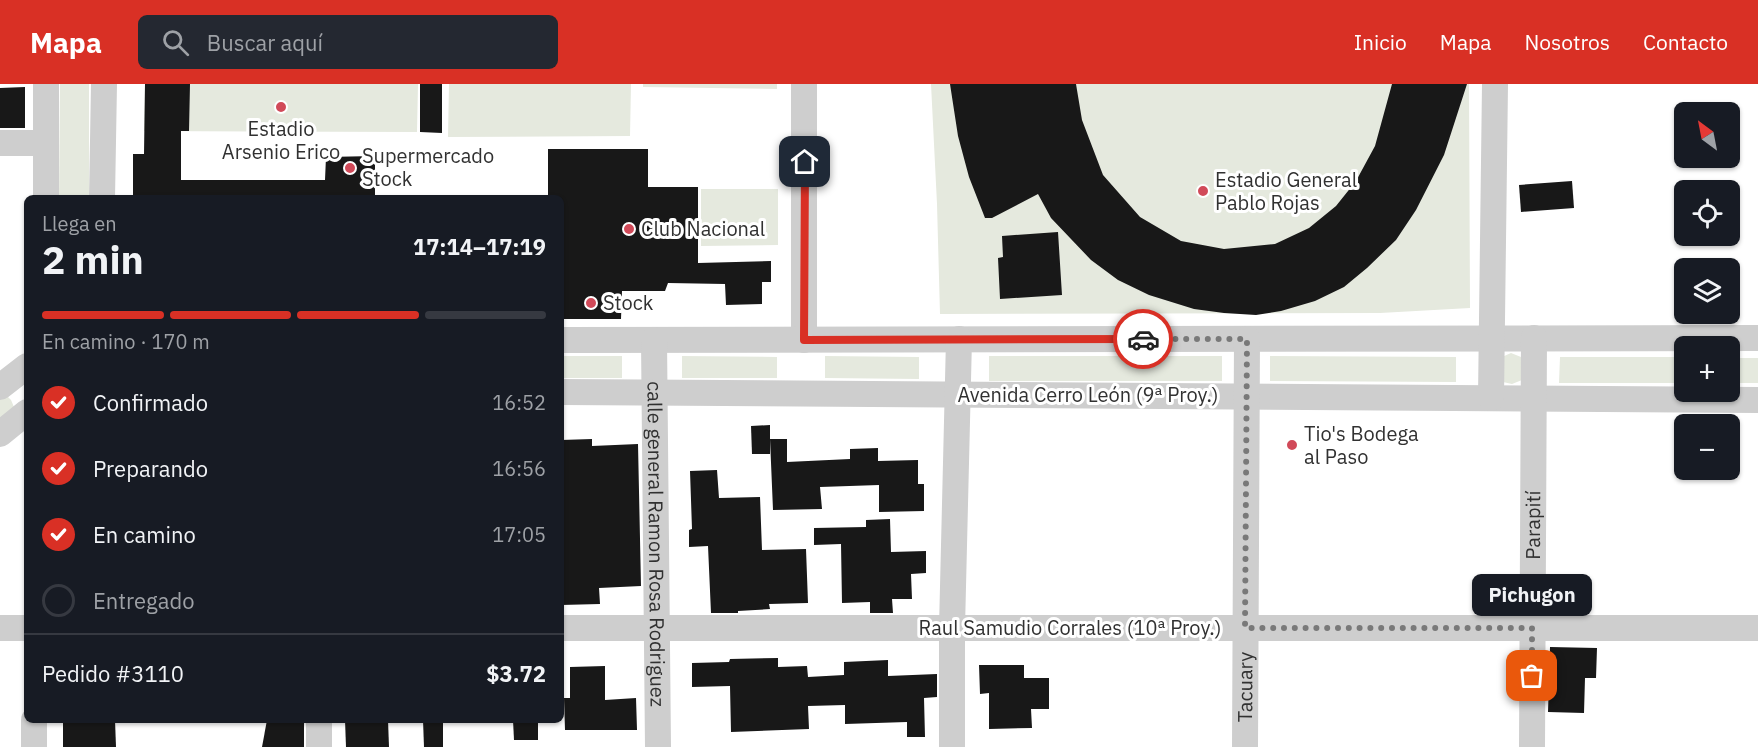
<!DOCTYPE html>
<html lang="es">
<head>
<meta charset="utf-8">
<style>
  body { margin:0; font-family:"IBM Plex Sans",sans-serif; background:#242831; color:#f1f3f6; height:100vh; display:flex; flex-direction:column; font-size:22px; white-space:nowrap }
  * { box-sizing:border-box; margin:0 }
  p { font-size:20px; color:#9ea1a6 }
  .icon { flex:none; width:33px; height:33px; fill:none; stroke:currentColor; stroke-width:2; stroke-linecap:round; stroke-linejoin:round }
  .map { position:relative; flex:1; overflow:hidden }
  .details { position:absolute; left:24px; top:111px; width:540px; height:528px; display:flex; flex-direction:column; background:#171b24; border-radius:9px; box-shadow:0 2px 4px #0004 }
  .details>* { flex:none }
  .needle { width:39px; rotate:328deg }
  .fabs { position:absolute; left:1674px; top:18px; display:grid; gap:12px }
  .fabs a { display:grid; place-items:center; width:66px; height:66px; border-radius:9px; background:#171b24; box-shadow:0 2px 4px #0004; font-size:30px }
  .pin { position:absolute; display:grid; place-items:center; width:51px; height:51px; color:#fff; margin:-26px; border-radius:12px; box-shadow:0 3px 9px #0006 }
  .courier { position:absolute; display:grid; place-items:center; width:60px; height:60px; margin:-30px; border:4px solid #d93025; border-radius:50%; background:#fff; color:#222; box-shadow:0 2px 8px #0007 }
  .bubble { position:absolute; height:42px; border-radius:9px; background:#171b24; box-shadow:0 2px 4px #0004; font-size:20px; font-weight:700; line-height:42px; text-align:center }
  .overview em { font-style:normal; font-weight:700 }
  .overview div { display:flex; flex-direction:column-reverse }
  .overview { display:flex; align-items:center; justify-content:space-between; height:102px; padding:0 18px }
  h1 { font-size:39px; font-weight:700; line-height:45px }
  .bar { display:grid; grid-template-columns:repeat(4,1fr); gap:9px 6px; align-content:center; height:72px; padding:0 18px }
  .bar i { height:8px; border-radius:4px; background:#363941 }
  .bar .active { background:#d93025 }
  .bar p { grid-column:span 4 }
  .line { display:flex; align-items:center; gap:15px; padding:0 18px; border-top:2px solid #363941 }
  .line div { flex:1 }
  ol { padding:0 18px; list-style:none }
  li { display:flex; align-items:center; gap:18px; height:66px }
  li p { margin-inline-start:auto }
  li .icon { padding:6px; border-radius:50%; background:#d93025; color:#fff; stroke-width:4 }
  li:last-child { color:#9ea1a6 }
  li i { width:33px; height:33px; border:3px solid #363941; border-radius:50% }
  header { display:flex; align-items:center; gap:36px; box-sizing:border-box; height:84px; padding:0 30px; background:#d93025; color:#fff }
  header strong { font-size:28px }
  nav { display:flex; gap:33px; margin-inline-start:auto; font-size:21px }
  .search { width:420px; height:54px; background:#242831; display:flex; align-items:center; gap:15px; box-sizing:border-box; padding:0 21px; border-radius:9px; color:#9ea1a6; font-size:22px }
  .map>svg:first-child { display:block }
  .green { fill:#e5e9de }
  .building { fill:#181818 }
  .lines { fill:none; stroke-linecap:round; stroke-linejoin:round }
  .minor { stroke:#cecece; stroke-width:26 }
  .done { stroke:#797979; stroke-width:6; stroke-dasharray:0 10.8 }
  .route { stroke:#d93025; stroke-width:8 }
  .poi-dot { fill:#d14a59; stroke:#fff; stroke-width:2 }
  .labels { text-anchor:middle; stroke-width:6; stroke-linejoin:round; paint-order:stroke }
  .poi-label { font-size:20px; fill:#313131; stroke:#fff; text-anchor:start }
  .street-label { font-size:20px; fill:#313131; stroke:#fff }
</style>
</head>
<body>
<header>
<strong>Mapa</strong>
<div class="search"><svg class="icon" aria-label="search" viewBox="0 0 24 24"><circle cx="10" cy="10" r="6"/><path d="M15 15l6 6"/></svg>Buscar aquí</div>
<nav><a>Inicio</a><a>Mapa</a><a>Nosotros</a><a>Contacto</a></nav>
</header>
<div class="map">
<svg width="1758" height="663" viewBox="0 0 1758 663">
  <rect width="100%" height="100%" fill="#fff"/>
  <!-- green -->
  <g class="green">
    <path d="M 60,0 L 89,0 L 89,114 L 59,114 Z"/>
    <path d="M 145,0 L 418,0 L 417,48 L 144,47 Z"/>
    <path d="M 449,0 L 631,0 L 630,52 L 448,53 Z"/>
    <path d="M 643,0 L 777,0 L 777,5 L 643,3 Z"/>
    <path d="M 931,0 L 1469,0 L 1470,224 L 1380,229 L 940,230 L 937,120 Z"/>
    <path d="M 701,105 L 778,105 L 778,161 L 701,162 Z"/>
    <path d="M 1511,269 L 1521,273 L 1524,277 L 1522,296 L 1512,300 L 1503,298 L 1502,273 Z"/>
    <rect x="561" y="272" width="61" height="22"/>
    <path d="M 682,272 L 777,273 L 777,294 L 682,294 Z"/>
    <path d="M 825,272 L 919,273 L 919,295 L 825,294 Z"/>
    <rect x="989" y="272" width="233" height="25"/>
    <path d="M 1270,272 L 1456,273 L 1456,298 L 1270,297 Z"/>
    <path d="M 1560,273 L 1684,273 L 1684,299 L 1559,299 Z"/>
    <rect x="1730" y="274" width="28" height="25"/>
    <path d="M 7,312 L 11,316 L 14,323 L 0,338 L 0,313 Z"/>
  </g>
  <!-- building -->
  <g class="building">
    <path d="M 145,0 L 190,0 L 189,47 L 181,47 L 181,96 L 325,96 L 326,73 L 375,72 L 375,114 L 133,114 L 133,70 L 144,70 Z"/>
    <path d="M 420,0 L 442,0 L 442,49 L 420,48 Z"/>
    <path d="M 950,0 L 1076,0 L 1082,36 L 1103,91 L 1140,133 L 1181,157 L 1224,165 L 1275,160 L 1309,144 L 1336,122 L 1356,97 L 1375,62 L 1392,0 L 1467,0 L 1444,71 L 1416,126 L 1396,156 L 1367,184 L 1344,203 L 1315,217 L 1281,227 L 1256,231 L 1224,229 L 1194,225 L 1149,211 L 1118,196 L 1091,176 L 1051,134 L 1038,110 L 992,134 L 985,134 L 969,93 L 958,52 Z"/>
    <path d="M 25,3 L 25,44 L 0,44 L 0,4 Z"/>
    <path d="M 548,65 L 648,65 L 648,103 L 698,103 L 698,179 L 771,177 L 771,198 L 762,198 L 762,220 L 726,221 L 725,200 L 668,199 L 665,207 L 622,207 L 621,235 L 561,235 L 561,114 L 548,114 Z"/>
    <path d="M 1572,97 L 1574,124 L 1521,128 L 1519,101 Z"/>
    <path d="M 1058,148 L 1062,211 L 1000,215 L 998,174 L 1003,173 L 1002,152 Z"/>
    <path d="M 770,341 L 770,370 L 752,370 L 751,342 Z"/>
    <path d="M 592,355 L 592,362 L 638,360 L 641,502 L 599,504 L 600,520 L 561,521 L 561,356 Z"/>
    <path d="M 770,355 L 787,355 L 787,378 L 850,375 L 850,365 L 878,364 L 878,377 L 918,376 L 918,400 L 924,400 L 924,427 L 879,428 L 879,401 L 820,403 L 822,425 L 773,426 Z"/>
    <path d="M 717,386 L 719,414 L 760,413 L 762,466 L 806,465 L 808,519 L 769,520 L 770,525 L 738,527 L 738,529 L 711,529 L 708,462 L 689,463 L 689,446 L 692,445 L 690,387 Z"/>
    <path d="M 890,435 L 891,468 L 926,467 L 926,489 L 911,490 L 912,515 L 892,515 L 893,529 L 870,529 L 870,518 L 842,519 L 841,460 L 814,461 L 814,444 L 866,443 L 866,436 Z"/>
    <path d="M 1550,563 L 1597,564 L 1596,594 L 1585,594 L 1584,629 L 1548,628 Z"/>
    <path d="M 778,574 L 778,583 L 807,582 L 808,593 L 844,591 L 844,578 L 888,576 L 888,592 L 937,590 L 937,613 L 924,614 L 925,653 L 907,653 L 907,638 L 845,640 L 845,621 L 808,622 L 809,645 L 731,648 L 730,602 L 692,603 L 692,579 L 729,578 L 730,575 Z"/>
    <path d="M 979,581 L 1024,581 L 1024,594 L 1049,594 L 1049,625 L 1031,625 L 1032,644 L 989,645 L 989,609 L 980,610 Z"/>
    <path d="M 605,582 L 605,616 L 636,614 L 637,646 L 565,646 L 564,614 L 570,614 L 570,583 Z"/>
    <path d="M 63,636 L 115,636 L 116,663 L 63,663 Z"/>
    <path d="M 267,636 L 304,636 L 304,663 L 262,663 Z"/>
    <path d="M 345,636 L 388,636 L 389,663 L 346,663 Z"/>
    <path d="M 423,636 L 443,636 L 443,663 L 424,663 Z"/>
    <path d="M 513,636 L 538,636 L 538,656 L 514,656 Z"/>
  </g>
  <g class="lines">
    <!-- minor -->
    <g class="minor">
      <path d="M 804,0 L 804,256"/>
      <path d="M 0,59 L 46,59"/>
      <path d="M 46,114 L 46,0"/>
      <path d="M 102,114 L 104,0"/>
      <path d="M 561,256 L 1758,254"/>
      <path id="s1" d="M 654,256 L 658,663"/>
      <path d="M 0,303 L 27,282"/>
      <path d="M 561,308 L 1758,316"/>
      <path d="M 1491,314 L 1495,0"/>
      <path d="M 0,350 L 27,328"/>
      <path d="M 0,544 L 27,544"/>
      <path d="M 561,544 L 1758,544"/>
      <path d="M 34,663 L 34,636"/>
      <path d="M 319,663 L 319,636"/>
      <path d="M 952,663 L 952,544 L 959,255"/>
      <path id="s2" d="M 1245,663 L 1247,255"/>
      <path id="s3" d="M 1532,663 L 1534,254"/>
    </g>
  </g>
  <g class="lines">
    <!-- done -->
    <path class="done" d="M 1143,255 L 1247,255 L 1245,544 L 1532,544 L 1532,592"/>
    <!-- route -->
    <path class="route" d="M 805,78 L 804,256 L 1143,255"/>
  </g>
  <!-- markers -->
  <g class="poi-dot">
    <circle cx="281" cy="23" r="6"/>
    <circle cx="350" cy="84" r="6"/>
    <circle cx="1203" cy="107" r="6"/>
    <circle cx="629" cy="145" r="6"/>
    <circle cx="591" cy="219" r="6"/>
    <circle cx="1292" cy="361" r="6"/>
  </g>
  <g class="labels">
    <!-- poi labels -->
    <g class="poi-label">
      <text x="281" y="52" text-anchor="middle">Estadio<tspan x="281" dy="23">Arsenio Erico</tspan></text>
      <text x="362" y="79">Supermercado<tspan x="362" dy="23">Stock</tspan></text>
      <text x="1215" y="103">Estadio General<tspan x="1215" dy="23">Pablo Rojas</tspan></text>
      <text x="641" y="152">Club Nacional</text>
      <text x="603" y="226">Stock</text>
      <text x="1304" y="357">Tio's Bodega<tspan x="1304" dy="23">al Paso</tspan></text>
    </g>
    <!-- street labels -->
    <g class="street-label">
      <text x="1088" y="318">Avenida Cerro León (9ª Proy.)</text>
      <text dy="7" stroke="none"><textPath href="#s3" startOffset="222">Parapití</textPath></text>
      <text dy="7" stroke="none"><textPath href="#s1" startOffset="204">calle general Ramon Rosa Rodriguez</textPath></text>
      <text x="1070" y="551">Raul Samudio Corrales (10ª Proy.)</text>
      <text dy="7" stroke="none"><textPath href="#s2" startOffset="60">Tacuary</textPath></text>
    </g>
  </g>
</svg>
<div class="fabs">
<a><svg class="needle" viewBox="-14 -14 28 28"><path d="M0-13l5 13h-10z" fill="#e53935"/><path d="M0 13l5-13h-10z" fill="#9ea1a6"/></svg></a>
<a><svg class="icon" aria-label="locate" viewBox="0 0 24 24"><circle cx="12" cy="12" r="6"/><path d="M12 2v4M12 18v4M2 12h4M18 12h4"/></svg></a>
<a><svg class="icon" aria-label="layers" viewBox="0 0 24 24"><path d="M12 4l9 5-9 5-9-5zM3 14l9 5 9-5"/></svg></a>
<a>+</a>
<a>−</a>
</div>
<div class="pin" style="left:1532px;top:592px;background:#ea580c"><svg class="icon" aria-label="bag" viewBox="0 0 24 24"><path d="M5 8h14l-1 12H6zM9 8a3 3 0 0 1 6 0"/></svg></div>
<div class="pin" style="left:805px;top:78px;background:#1f2937"><svg class="icon" aria-label="home" viewBox="0 0 24 24"><path d="M3 11l9-7 9 7M6 9v11h12V9"/></svg></div>
<div class="courier" style="left:1143px;top:255px"><svg class="icon" aria-label="car" viewBox="0 0 24 24"><path d="M5 17H2v-5l4-1 3-4h7l3 4 3 1v5h-3M9 17h6M6 11h13"/><circle cx="7" cy="17" r="2"/><circle cx="17" cy="17" r="2"/></svg></div>
<div class="bubble" style="left:1472px;top:490px;width:120px">Pichugon</div>
<section class="details">
<div class="overview"><div><h1>2 min</h1><p>Llega en</p></div><em>17:14–17:19</em></div>
<div class="bar"><i class="active"></i><i class="active"></i><i class="active"></i><i></i><p>En camino · 170 m</p></div>
<ol>
<li><svg class="icon" aria-label="check" viewBox="0 0 24 24"><path d="M5 12l5 5 9-10"/></svg>Confirmado<p>16:52</p></li>
<li><svg class="icon" aria-label="check" viewBox="0 0 24 24"><path d="M5 12l5 5 9-10"/></svg>Preparando<p>16:56</p></li>
<li><svg class="icon" aria-label="check" viewBox="0 0 24 24"><path d="M5 12l5 5 9-10"/></svg>En camino<p>17:05</p></li>
<li><i></i>Entregado</li>
</ol>
<div class="line" style="height:78px"><div>Pedido #3110</div><b>$3.72</b></div>
</section>
</div>
</body>
</html>
